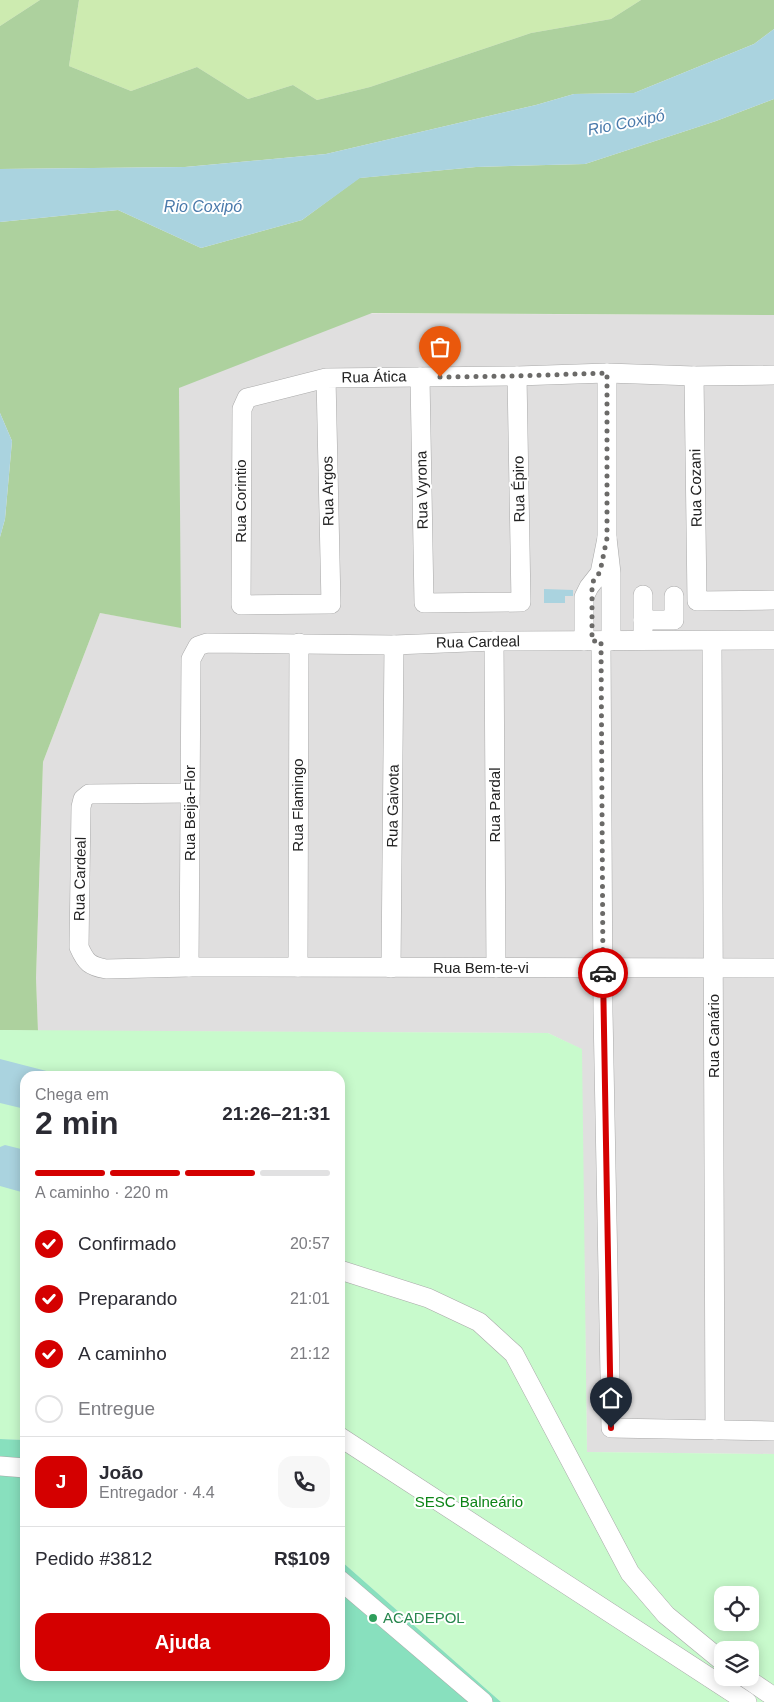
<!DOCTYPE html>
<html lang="pt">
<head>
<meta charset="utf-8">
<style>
  body { margin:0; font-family:Arial,sans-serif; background:#f7f7f7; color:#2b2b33; height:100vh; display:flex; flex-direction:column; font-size:19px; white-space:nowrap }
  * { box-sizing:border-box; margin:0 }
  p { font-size:16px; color:#7c7c81 }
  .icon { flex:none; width:28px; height:28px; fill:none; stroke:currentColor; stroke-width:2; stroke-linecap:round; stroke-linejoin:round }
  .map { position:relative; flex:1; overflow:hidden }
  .side { position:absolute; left:20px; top:1071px; width:325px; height:610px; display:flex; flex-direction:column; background:#fff; border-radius:15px; box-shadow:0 2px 12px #0003 }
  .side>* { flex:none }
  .tools { position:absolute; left:714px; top:1586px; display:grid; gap:10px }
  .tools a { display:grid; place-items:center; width:45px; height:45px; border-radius:10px; background:#fff; box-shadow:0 2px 12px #0003; font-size:25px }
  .pin { position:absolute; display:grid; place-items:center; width:42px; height:42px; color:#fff; margin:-51px -21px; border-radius:50% 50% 50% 0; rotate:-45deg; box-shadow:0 0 5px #0007 }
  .pin .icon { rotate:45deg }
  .courier { position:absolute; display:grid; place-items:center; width:50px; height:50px; margin:-25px; border:4px solid #d40000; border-radius:50%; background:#fff; color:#222; box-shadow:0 1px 6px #0007 }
  .overview em { font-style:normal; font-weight:700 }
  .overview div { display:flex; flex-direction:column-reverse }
  .overview { display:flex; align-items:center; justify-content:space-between; height:85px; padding:0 15px }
  h1 { font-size:32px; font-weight:700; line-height:38px }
  .bar { display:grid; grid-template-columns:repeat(4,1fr); gap:8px 5px; align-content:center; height:60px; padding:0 15px }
  .bar i { height:6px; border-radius:4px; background:#e1e1e2 }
  .bar .on { background:#d40000 }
  .bar p { grid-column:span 4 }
  .line { display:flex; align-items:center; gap:12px; padding:0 15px; border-top:1px solid #e1e1e2 }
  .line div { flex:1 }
  .round { display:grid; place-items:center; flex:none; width:52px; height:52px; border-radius:15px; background:#f7f7f7 }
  ol { padding:0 15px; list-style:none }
  li { display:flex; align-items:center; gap:15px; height:55px }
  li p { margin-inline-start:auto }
  li .icon { padding:5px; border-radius:50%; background:#d40000; color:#fff; stroke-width:4 }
  li:last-child { color:#7c7c81 }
  li i { width:28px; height:28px; border:2px solid #e1e1e2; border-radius:50% }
  .action { display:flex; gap:10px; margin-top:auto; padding:10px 15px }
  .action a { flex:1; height:58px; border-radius:15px; background:#d40000; color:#fff; font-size:20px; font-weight:700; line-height:58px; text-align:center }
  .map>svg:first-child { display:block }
  .residential { fill:#e0dfdf }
  .grass { fill:#cdebb0 }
  .forest { fill:#add19e }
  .park { fill:#c8facc; fill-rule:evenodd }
  .pitch { fill:#88e0be }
  .water { fill:#aad3df }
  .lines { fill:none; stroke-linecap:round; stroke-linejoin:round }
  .minor-casing { stroke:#a9a9a9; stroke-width:20 }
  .minor { stroke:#fff; stroke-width:19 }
  .done { stroke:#6b6a68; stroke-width:5; stroke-dasharray:0 9 }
  .route { stroke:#d40000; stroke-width:6 }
  .leisure-dot { fill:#2e9e5b; stroke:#fff; stroke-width:2 }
  .labels { text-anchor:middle; stroke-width:4; stroke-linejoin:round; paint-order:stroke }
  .street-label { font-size:15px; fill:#222; stroke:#fff }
  .park-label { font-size:15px; fill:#0c8416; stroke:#fff }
  .leisure-label { font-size:15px; fill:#27864d; stroke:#fff; text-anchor:start }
  .water-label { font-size:16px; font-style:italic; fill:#4a7aab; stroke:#fff }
</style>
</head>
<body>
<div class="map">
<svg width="774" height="1702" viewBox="0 0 774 1702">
  <rect width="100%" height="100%" fill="#f2efe9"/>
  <!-- residential -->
  <path class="residential" d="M 265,313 L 774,315 L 774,1454 L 587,1452 L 581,1049 L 548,1033 L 38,1031 L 36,978 L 43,762 L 100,613 L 180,627 L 179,388 Z"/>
  <!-- grass -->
  <g class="grass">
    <path d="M 0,0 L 40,0 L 0,26 Z"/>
    <path d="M 79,0 L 641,0 L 611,19 L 531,33 L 370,87 L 317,100 L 293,85 L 248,99 L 197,67 L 131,91 L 69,66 Z"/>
  </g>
  <!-- forest -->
  <g class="forest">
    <path d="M 40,0 L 79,0 L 69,66 L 131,91 L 197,67 L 248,99 L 293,85 L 317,100 L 370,87 L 531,33 L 611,19 L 641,0 L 774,0 L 774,29 L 754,44 L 634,93 L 574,94 L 536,105 L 326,154 L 185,167 L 0,169 L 0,26 Z"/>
    <path d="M 774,99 L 774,315 L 372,313 L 179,388 L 181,628 L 100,613 L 43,762 L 36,978 L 38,1031 L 0,1030 L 0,537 L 5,519 L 12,441 L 0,413 L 0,222 L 118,210 L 201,248 L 302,220 L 359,178 L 476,167 L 585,164 L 716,121 Z"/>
  </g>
  <!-- park -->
  <path class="park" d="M 0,1030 L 548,1033 L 582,1049 L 587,1452 L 774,1454 L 774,1702 L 501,1702 L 340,1560 L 340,1076 L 25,1076 L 25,1440 L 0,1439 ZM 722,1595 L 750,1595 L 750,1622 L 722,1622 ZM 722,1650 L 750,1650 L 750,1678 L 722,1678 Z"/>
  <!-- pitch -->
  <path class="pitch" d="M 0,1439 L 25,1440 L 25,1676 L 340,1676 L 340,1560 L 501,1702 L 0,1702 Z"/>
  <!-- water -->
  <g class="water">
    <path d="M 774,29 L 774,99 L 716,121 L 585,164 L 476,167 L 360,178 L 302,220 L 201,248 L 118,210 L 0,222 L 0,169 L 185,167 L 326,154 L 536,105 L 574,94 L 634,93 L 754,44 Z"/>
    <path d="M 0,413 L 12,441 L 5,519 L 0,537 Z"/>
    <path d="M 544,589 L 573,590 L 573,596 L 565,596 L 565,603 L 544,603 Z"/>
    <path d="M 0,1059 L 58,1074 L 58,1076 L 25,1076 L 25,1109 L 0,1103 Z"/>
    <path d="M 5,1145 L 25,1150 L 25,1193 L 0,1186 L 0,1147 Z"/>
  </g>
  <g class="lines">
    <!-- minor casing -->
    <g class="minor-casing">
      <g id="minor">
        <path d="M 607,373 L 607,538"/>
        <path d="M 694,376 L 697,601 L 774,600"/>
        <path d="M 420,377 L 424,603 L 521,602 L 517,376"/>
        <path d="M 326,378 L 331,604 L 241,605 L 242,409 L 247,398 L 326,378 L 517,376 L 607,373 L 694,376 L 774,375"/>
        <path d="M 643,620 L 674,620 L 674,596"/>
        <path d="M 643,632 L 643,595"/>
        <path d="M 494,641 L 496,968"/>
        <path d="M 584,641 L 584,597 L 589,587 L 600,573 L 607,538 L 611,573 L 611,641"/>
        <path d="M 601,641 L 603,1012 L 611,1428 L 774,1431"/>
        <path d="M 712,641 L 715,1430"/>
        <path d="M 190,793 L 89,794 L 83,799 L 81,807 L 79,947 C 86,963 90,966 106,969 L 189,967 L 774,968"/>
        <path d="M 189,967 L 191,659 L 198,646 L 207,643 L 394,645 L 494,641 L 774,640"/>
        <path d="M 298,967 L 299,643"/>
        <path d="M 391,968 L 394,645"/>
        <path d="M 340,1270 L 428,1298 L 479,1322 L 514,1354 L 630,1573 L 666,1615 L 722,1661"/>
        <path d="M 340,1437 L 747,1702"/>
        <path d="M 0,1466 L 25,1468"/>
        <path d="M 340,1580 L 483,1702"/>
        <path d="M 746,1678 L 774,1697"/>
      </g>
    </g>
    <!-- minor -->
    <use href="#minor" class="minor"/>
  </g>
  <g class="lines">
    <!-- done -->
    <path class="done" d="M 440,377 L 517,376 L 607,373 L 607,538 L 600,572 L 592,583 L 592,641 L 601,641 L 603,973"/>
    <!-- route -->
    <path class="route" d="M 603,973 L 611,1428"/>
  </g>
  <!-- markers -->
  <circle class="leisure-dot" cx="373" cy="1618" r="5"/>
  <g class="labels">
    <!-- street labels -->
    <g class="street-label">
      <text transform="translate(374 377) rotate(-1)" y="5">Rua Ática</text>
      <text transform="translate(696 488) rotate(-91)" y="5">Rua Cozani</text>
      <text transform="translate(519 489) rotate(-91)" y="5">Rua Épiro</text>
      <text transform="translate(422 490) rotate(-91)" y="5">Rua Vyrona</text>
      <text transform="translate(328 491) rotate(-91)" y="5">Rua Argos</text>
      <text transform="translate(241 501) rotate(-90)" y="5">Rua Corintio</text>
      <text transform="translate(478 642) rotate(-1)" y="5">Rua Cardeal</text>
      <text transform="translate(298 805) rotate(-90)" y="5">Rua Flamingo</text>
      <text transform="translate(495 805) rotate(-90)" y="5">Rua Pardal</text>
      <text transform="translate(393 806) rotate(-89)" y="5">Rua Gaivota</text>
      <text transform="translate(190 813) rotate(-90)" y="5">Rua Beija-Flor</text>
      <text transform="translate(80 879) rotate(-89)" y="5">Rua Cardeal</text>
      <text x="481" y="973">Rua Bem-te-vi</text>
      <text transform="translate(714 1036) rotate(-90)" y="5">Rua Canário</text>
    </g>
    <!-- park labels -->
    <g class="park-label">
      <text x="469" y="1507">SESC Balneário</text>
    </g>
    <!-- leisure labels -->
    <g class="leisure-label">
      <text x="383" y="1623">ACADEPOL</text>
    </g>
    <!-- water labels -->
    <g class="water-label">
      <text transform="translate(626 122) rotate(-11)" y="6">Rio Coxipó</text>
      <text x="203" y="212">Rio Coxipó</text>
    </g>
  </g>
</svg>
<div class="tools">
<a><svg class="icon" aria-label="locate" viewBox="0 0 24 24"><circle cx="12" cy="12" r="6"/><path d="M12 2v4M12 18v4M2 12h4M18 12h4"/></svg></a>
<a><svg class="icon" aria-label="layers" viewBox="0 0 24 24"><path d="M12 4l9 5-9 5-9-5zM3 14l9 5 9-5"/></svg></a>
</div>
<div class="pin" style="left:440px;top:377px;background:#ea580c"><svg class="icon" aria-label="bag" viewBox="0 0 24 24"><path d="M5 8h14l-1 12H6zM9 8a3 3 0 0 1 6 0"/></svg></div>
<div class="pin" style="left:611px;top:1428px;background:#1f2937"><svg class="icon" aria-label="home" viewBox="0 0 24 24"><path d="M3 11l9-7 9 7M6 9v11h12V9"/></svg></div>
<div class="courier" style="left:603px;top:973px"><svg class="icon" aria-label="car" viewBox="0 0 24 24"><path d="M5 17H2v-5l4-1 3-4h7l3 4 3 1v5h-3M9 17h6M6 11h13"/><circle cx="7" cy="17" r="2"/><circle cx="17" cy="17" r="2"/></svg></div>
<section class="side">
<div class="overview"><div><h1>2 min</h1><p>Chega em</p></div><em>21:26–21:31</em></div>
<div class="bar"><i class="on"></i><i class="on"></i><i class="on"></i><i></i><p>A caminho · 220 m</p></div>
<ol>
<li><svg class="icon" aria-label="check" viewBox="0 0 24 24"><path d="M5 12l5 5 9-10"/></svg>Confirmado<p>20:57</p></li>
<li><svg class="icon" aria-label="check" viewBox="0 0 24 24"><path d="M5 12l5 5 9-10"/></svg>Preparando<p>21:01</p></li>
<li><svg class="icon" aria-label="check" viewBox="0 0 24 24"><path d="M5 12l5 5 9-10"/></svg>A caminho<p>21:12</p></li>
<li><i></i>Entregue</li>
</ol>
<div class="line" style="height:90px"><b class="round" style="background:#d40000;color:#fff">J</b><div><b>João</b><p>Entregador · 4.4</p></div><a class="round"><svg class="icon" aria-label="phone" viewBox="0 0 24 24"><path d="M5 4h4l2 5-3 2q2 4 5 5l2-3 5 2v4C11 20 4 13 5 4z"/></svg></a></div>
<div class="line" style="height:65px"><div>Pedido #3812</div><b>R$109</b></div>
<div class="action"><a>Ajuda</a></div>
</section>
</div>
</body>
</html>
